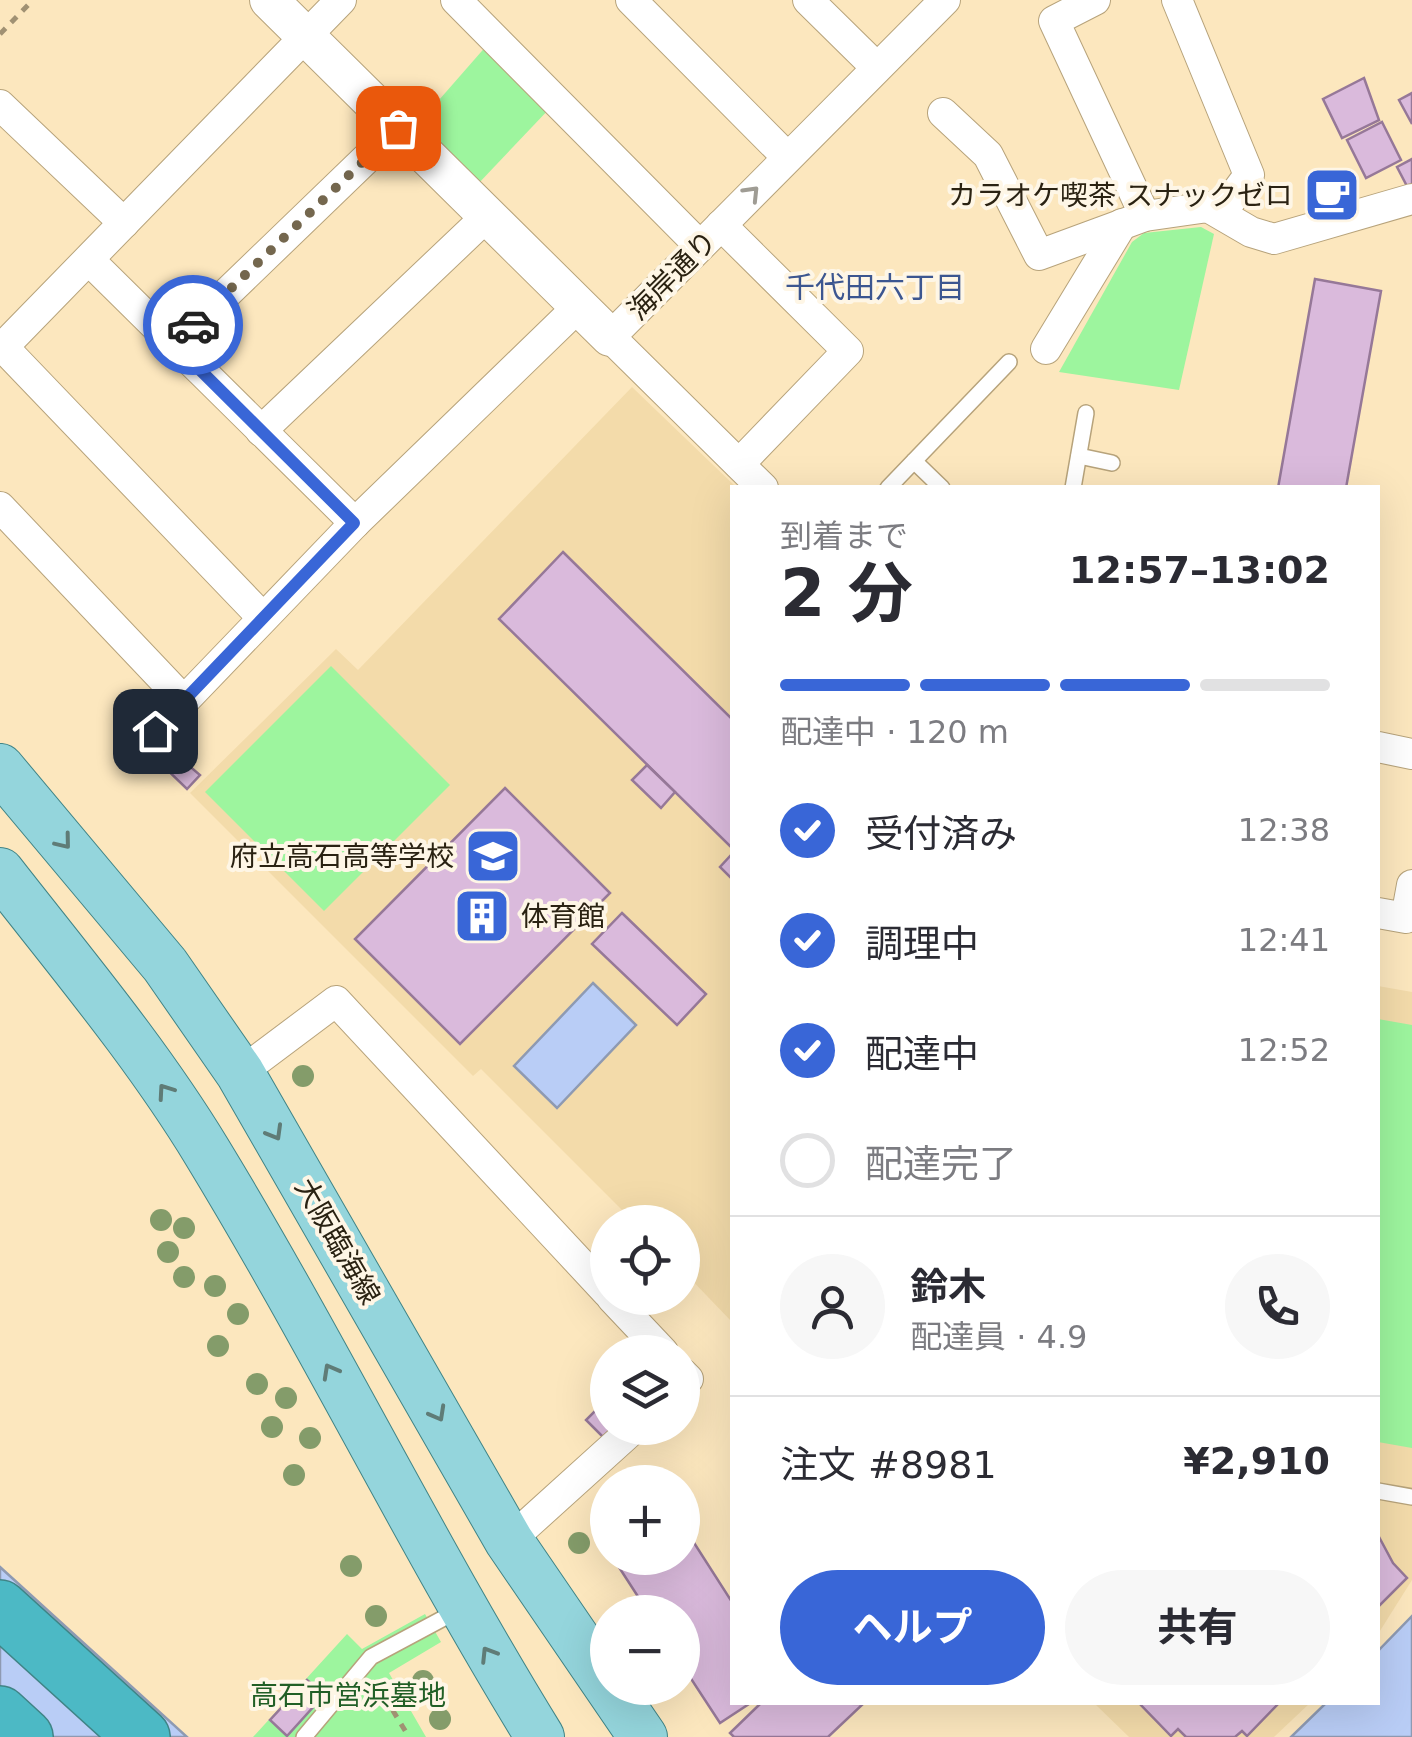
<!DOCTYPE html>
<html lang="ja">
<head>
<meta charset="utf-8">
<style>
  body { margin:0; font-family:"DejaVu Sans","Noto Sans JP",sans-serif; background:#f7f7f7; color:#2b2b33; height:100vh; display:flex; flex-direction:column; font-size:38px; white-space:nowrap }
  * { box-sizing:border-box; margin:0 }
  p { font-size:32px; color:#7c7c81 }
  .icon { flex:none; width:55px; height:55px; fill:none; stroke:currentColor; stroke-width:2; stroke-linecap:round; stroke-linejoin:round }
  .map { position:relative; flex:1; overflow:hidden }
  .sheet { position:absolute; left:730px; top:485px; width:650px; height:1220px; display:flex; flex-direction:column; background:#fff; border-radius:0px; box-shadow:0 10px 40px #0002 }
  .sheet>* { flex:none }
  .buttons { position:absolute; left:590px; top:1205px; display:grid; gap:20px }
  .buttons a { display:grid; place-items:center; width:110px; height:110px; border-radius:50%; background:#fff; box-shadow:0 10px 40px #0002; font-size:50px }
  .pin { position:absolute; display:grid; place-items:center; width:85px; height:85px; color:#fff; margin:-42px; border-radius:20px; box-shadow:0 5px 15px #0006 }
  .courier { position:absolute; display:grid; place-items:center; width:100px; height:100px; margin:-50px; border:8px solid #3966d7; border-radius:50%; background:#fff; color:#222; box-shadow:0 2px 12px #0007 }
  .overview em { font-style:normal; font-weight:700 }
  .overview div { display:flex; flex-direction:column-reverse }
  .overview { display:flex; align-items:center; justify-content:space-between; height:170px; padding:0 50px }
  h1 { font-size:65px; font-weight:700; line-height:75px }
  .bar { display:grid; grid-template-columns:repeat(4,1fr); gap:15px 10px; align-content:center; height:120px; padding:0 50px }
  .bar i { height:12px; border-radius:8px; background:#e1e1e2 }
  .bar .on { background:#3966d7 }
  .bar p { grid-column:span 4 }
  .line { display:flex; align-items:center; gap:25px; padding:0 50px; border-top:2px solid #e1e1e2 }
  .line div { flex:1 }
  .round { display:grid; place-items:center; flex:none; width:105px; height:105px; border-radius:52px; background:#f7f7f7 }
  ol { padding:0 50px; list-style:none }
  li { display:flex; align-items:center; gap:30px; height:110px }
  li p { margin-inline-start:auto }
  li .icon { padding:10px; border-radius:50%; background:#3966d7; color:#fff; stroke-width:4 }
  li:last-child { color:#7c7c81 }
  li i { width:55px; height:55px; border:5px solid #e1e1e2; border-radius:50% }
  .action { display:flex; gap:20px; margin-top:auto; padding:20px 50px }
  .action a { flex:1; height:115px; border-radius:60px; background:#3966d7; color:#fff; font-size:40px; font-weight:700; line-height:115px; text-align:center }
  .action a+a { background:#f7f7f7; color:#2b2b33 }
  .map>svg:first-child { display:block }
  .built { fill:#f3dbaa }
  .green { fill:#9df59e }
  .water { fill:#b9cdf6; stroke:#8e9ab2; stroke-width:2.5 }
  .building { fill:#dabadc; stroke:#967898; stroke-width:2.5 }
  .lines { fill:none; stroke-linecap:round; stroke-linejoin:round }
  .service-casing { stroke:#b7a37b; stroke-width:18 }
  .minor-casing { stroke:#b7a37b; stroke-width:32 }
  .tertiary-casing { stroke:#b7a37b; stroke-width:40 }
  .primary-casing { stroke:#408486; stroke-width:50 }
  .motorway-casing { stroke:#408486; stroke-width:58 }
  .path { stroke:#a09173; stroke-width:5; stroke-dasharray:8 8; stroke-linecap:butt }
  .service { stroke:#fff; stroke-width:15 }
  .minor { stroke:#fff; stroke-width:30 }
  .tertiary { stroke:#fff; stroke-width:38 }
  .primary { stroke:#94d5dc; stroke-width:48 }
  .motorway { stroke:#4cb9c5; stroke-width:55 }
  .tree { fill:#849c6a }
  .oneway { stroke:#9f9c94 }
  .oneway2 { stroke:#5f7c77 }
  .done { stroke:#74674e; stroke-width:10; stroke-dasharray:0 18 }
  .route { stroke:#3966d7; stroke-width:12 }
  .labels { text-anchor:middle; stroke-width:8; stroke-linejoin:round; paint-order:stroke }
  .poi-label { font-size:28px; fill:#2a2212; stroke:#fef6e6; text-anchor:end }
  .street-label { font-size:28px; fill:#2a2212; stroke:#fef6e6 }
  .park-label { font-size:28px; fill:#215f26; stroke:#fef6e6 }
  .neighbourhood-label { font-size:30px; fill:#3c5690; stroke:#fef6e6 }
</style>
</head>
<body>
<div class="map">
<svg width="1412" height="1737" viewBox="0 0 1412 1737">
  <rect width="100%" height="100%" fill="#fce7be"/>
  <!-- built -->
  <g class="built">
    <path d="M 632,387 L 736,487 L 732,488 L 732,1322 L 683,1271 L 682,1222 L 634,1222 L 481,1069 L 473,1076 L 190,793 L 336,649 L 358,670 Z"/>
    <path d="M 1378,986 L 1412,992 L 1412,1580 L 1378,1634 Z"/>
    <path d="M 1094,1703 L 1310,1703 L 1274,1737 L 1129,1737 Z"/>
  </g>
  <!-- green -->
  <g class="green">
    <path d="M 488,44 L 551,107 L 477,185 L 418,124 Z"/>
    <path d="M 1201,227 L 1214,234 L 1179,390 L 1059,372 L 1132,242 L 1144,233 Z"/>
    <path d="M 331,666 L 450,785 L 324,911 L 205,792 Z"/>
    <path d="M 1378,1019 L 1412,1025 L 1412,1448 L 1378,1442 Z"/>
    <path d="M 425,1614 L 441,1642 L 389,1673 L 426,1737 L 253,1737 L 347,1634 L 362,1649 Z"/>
  </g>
  <!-- water -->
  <g class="water">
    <path d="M 593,983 L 636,1025 L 557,1108 L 514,1066 Z"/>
    <path d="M 0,1567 L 187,1737 L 0,1737 Z"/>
    <path d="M 1412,1616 L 1412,1737 L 1291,1737 L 1326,1703 L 1378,1702 L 1378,1651 Z"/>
  </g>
  <!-- building -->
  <g class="building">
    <path d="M 1364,78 L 1379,120 L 1342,138 L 1323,99 Z"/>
    <path d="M 1412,93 L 1412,124 L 1399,100 Z"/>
    <path d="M 1382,122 L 1401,160 L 1366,178 L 1347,140 Z"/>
    <path d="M 1412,159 L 1412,189 L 1409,190 L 1397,167 Z"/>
    <path d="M 1315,279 L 1381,291 L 1346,488 L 1278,488 Z"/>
    <path d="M 563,552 L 732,719 L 732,848 L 499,619 Z"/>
    <path d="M 167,747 L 200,775 L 187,789 L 156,759 Z"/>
    <path d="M 647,765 L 675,792 L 661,808 L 632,780 Z"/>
    <path d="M 505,788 L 610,893 L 460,1044 L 355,939 Z"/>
    <path d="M 732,854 L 732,879 L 720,867 Z"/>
    <path d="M 622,913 L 706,994 L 677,1025 L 592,944 Z"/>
    <path d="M 608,1398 L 608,1428 L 613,1428 L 603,1437 L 586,1420 Z"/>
    <path d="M 608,1522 L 608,1549 L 595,1530 Z"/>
    <path d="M 682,1524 L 732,1602 L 732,1702 L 752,1702 L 720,1723 L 682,1665 L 682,1612 L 648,1612 L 613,1558 L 682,1558 Z"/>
    <path d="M 1378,1535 L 1393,1563 L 1407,1578 L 1378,1607 Z"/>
    <path d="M 307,1680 L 324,1695 L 287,1736 L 270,1720 Z"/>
    <path d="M 1138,1702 L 1280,1702 L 1247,1736 L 1242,1731 L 1235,1737 L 1186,1737 L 1178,1729 L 1171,1736 Z"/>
    <path d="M 760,1704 L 762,1702 L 863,1704 L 828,1737 L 734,1737 L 730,1733 Z"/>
  </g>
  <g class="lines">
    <!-- service casing -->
    <g class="service-casing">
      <g id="service">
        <path d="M 1079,456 L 1112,463"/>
        <path d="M 914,461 L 942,488"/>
        <path d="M 888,488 L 1009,362"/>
        <path d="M 1073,488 L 1086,413"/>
        <path d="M 1378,1491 L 1412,1497"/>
        <path d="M 304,1737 L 371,1657 L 457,1611"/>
      </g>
    </g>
    <!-- minor casing -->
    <g class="minor-casing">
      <g id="minor">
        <path d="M 456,0 L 700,246"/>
        <path d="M 631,0 L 787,157"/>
        <path d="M 808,0 L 876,67"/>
        <path d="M 1095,0 L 1054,21 L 1145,216"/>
        <path d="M 1177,0 L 1249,175 L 1222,212"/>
        <path d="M 0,105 L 124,223"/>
        <path d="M 943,113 L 988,155 L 1039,255 L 1145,216 L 1208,207 L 1251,232 L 1274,239 L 1412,199"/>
        <path d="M 721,225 L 848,351 L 739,464"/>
        <path d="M 89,260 L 355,523"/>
        <path d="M 174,344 L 398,128"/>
        <path d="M 3,347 L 263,618"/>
        <path d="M 1046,349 L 1122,224"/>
        <path d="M 0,350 L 341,0"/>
        <path d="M 261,431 L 486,217"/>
        <path d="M 763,488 L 610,337 L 945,0"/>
        <path d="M 0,507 L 184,701"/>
        <path d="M 155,731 L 355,523 L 579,306"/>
        <path d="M 1378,747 L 1412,754"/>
        <path d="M 1378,913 L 1406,918 L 1412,885"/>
        <path d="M 240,1073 L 336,1001 L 608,1293"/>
        <path d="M 612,1298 L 663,1352"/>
        <path d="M 682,1373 L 688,1379 L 682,1384"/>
        <path d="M 509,1541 L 634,1428"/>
      </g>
    </g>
    <!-- tertiary casing -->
    <g class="tertiary-casing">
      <path id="tertiary" d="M 269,0 L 610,337"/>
    </g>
    <!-- primary casing -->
    <g class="primary-casing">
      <g id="primary">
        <path d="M 0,768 L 165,965 L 240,1073 L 509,1541 L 643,1737"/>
        <path d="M 0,872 C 71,963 147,1053 207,1152 C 324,1344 422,1546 540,1737"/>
      </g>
    </g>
    <!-- motorway casing -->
    <g class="motorway-casing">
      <g id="motorway">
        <path d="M 0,1608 L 142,1737"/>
        <path d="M 0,1714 L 25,1737"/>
      </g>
    </g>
    <!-- path -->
    <g class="path">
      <path d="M 0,34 L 33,0"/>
      <path d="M 376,1683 L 409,1737"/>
    </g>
    <!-- service -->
    <use href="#service" class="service"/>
    <!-- minor -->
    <use href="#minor" class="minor"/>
    <!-- tertiary -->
    <use href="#tertiary" class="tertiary"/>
    <!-- primary -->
    <use href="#primary" class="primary"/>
    <!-- motorway -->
    <use href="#motorway" class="motorway"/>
  </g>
  <!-- trees -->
  <g class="tree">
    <circle cx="303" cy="1076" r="11"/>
    <circle cx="161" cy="1220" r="11"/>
    <circle cx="184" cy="1228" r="11"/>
    <circle cx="168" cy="1252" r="11"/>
    <circle cx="184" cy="1277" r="11"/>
    <circle cx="215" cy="1286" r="11"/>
    <circle cx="238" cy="1314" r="11"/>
    <circle cx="218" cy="1346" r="11"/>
    <circle cx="257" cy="1384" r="11"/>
    <circle cx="286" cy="1398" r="11"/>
    <circle cx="272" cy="1427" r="11"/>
    <circle cx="310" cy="1438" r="11"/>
    <circle cx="294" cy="1475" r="11"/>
    <circle cx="579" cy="1543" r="11"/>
    <circle cx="351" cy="1566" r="11"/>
    <circle cx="376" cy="1616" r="11"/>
    <circle cx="423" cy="1681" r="11"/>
    <circle cx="440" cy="1719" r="11"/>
  </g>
  <!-- one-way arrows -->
  <defs><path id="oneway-chevron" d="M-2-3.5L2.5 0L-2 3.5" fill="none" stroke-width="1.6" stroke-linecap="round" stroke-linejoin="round" transform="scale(2.5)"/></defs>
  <use class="oneway" href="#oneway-chevron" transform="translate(752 193) rotate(-46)"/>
  <g class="oneway2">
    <use href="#oneway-chevron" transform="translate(64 842) rotate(51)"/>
    <use href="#oneway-chevron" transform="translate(165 1091) rotate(-125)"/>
    <use href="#oneway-chevron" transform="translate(275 1133) rotate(60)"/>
    <use href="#oneway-chevron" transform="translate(330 1371) rotate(-119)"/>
    <use href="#oneway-chevron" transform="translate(438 1414) rotate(61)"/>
    <use href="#oneway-chevron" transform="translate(488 1654) rotate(-122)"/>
  </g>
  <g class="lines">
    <!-- done -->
    <path class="done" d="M 193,325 L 398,128"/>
    <!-- route -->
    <path class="route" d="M 155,731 L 354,523 L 174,344 L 193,325"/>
  </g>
  <!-- icons -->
  <defs>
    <g id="cafe-square" transform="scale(2.875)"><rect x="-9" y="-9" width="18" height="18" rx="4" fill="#3966d7" stroke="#fef6e6"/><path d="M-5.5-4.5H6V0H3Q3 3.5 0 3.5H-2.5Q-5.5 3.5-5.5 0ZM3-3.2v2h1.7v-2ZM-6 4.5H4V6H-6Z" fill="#fff"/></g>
    <g id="school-square" transform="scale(2.875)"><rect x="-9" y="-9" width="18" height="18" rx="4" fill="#3966d7" stroke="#fef6e6"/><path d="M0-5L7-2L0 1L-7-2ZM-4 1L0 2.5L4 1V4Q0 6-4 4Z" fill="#fff"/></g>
    <g id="building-square" transform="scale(2.875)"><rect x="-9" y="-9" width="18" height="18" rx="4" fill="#3966d7" stroke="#fef6e6"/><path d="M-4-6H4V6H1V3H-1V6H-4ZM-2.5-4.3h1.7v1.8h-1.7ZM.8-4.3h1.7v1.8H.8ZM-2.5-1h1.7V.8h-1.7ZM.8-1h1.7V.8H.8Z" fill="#fff"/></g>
  </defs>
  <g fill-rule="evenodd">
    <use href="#cafe-square" x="1332" y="195"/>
    <use href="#school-square" x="493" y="856"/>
    <use href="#building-square" x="482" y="916"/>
  </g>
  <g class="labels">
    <!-- poi labels -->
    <g class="poi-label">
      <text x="1293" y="205">カラオケ喫茶 スナックゼロ</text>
      <text x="454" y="866">府立高石高等学校</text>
      <text x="521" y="926" text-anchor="start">体育館</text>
    </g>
    <!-- street labels -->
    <g class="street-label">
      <text transform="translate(672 275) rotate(-45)" y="10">海岸通り</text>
      <text transform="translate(338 1241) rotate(60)" y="10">大阪臨海線</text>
    </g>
    <!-- park labels -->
    <g class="park-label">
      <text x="348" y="1705">高石市営浜墓地</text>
    </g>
    <!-- neighbourhood labels -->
    <g class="neighbourhood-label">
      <text x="875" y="298">千代田六丁目</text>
    </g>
  </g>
</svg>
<div class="buttons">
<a><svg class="icon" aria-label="locate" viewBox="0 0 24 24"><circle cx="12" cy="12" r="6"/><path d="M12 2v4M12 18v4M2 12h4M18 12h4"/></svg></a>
<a><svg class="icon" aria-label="layers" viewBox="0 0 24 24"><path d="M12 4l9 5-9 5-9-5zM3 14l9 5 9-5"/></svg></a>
<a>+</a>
<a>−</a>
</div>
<div class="pin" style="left:398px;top:128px;background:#ea580c"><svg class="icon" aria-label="bag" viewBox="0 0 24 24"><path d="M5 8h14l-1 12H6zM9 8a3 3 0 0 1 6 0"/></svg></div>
<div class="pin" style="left:155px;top:731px;background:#1f2937"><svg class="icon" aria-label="home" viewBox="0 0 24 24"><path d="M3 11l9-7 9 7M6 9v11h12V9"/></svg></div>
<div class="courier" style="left:193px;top:325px"><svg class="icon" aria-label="car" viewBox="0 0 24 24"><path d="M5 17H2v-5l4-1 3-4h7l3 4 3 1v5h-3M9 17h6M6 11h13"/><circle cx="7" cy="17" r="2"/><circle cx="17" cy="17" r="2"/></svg></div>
<section class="sheet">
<div class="overview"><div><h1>2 分</h1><p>到着まで</p></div><em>12:57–13:02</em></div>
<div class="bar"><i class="on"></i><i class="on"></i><i class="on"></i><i></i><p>配達中 · 120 m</p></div>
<ol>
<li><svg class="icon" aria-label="check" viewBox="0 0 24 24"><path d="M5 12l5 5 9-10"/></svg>受付済み<p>12:38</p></li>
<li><svg class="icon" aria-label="check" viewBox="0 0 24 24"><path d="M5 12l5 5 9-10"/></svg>調理中<p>12:41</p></li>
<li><svg class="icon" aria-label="check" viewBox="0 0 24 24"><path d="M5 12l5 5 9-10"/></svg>配達中<p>12:52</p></li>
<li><i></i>配達完了</li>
</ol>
<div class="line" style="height:180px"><a class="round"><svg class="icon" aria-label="person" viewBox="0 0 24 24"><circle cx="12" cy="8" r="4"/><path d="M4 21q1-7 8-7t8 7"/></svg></a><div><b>鈴木</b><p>配達員 · 4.9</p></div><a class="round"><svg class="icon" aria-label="phone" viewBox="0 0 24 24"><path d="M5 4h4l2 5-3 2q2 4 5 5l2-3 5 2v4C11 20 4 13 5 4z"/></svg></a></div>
<div class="line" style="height:130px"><div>注文 #8981</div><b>¥2,910</b></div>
<div class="action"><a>ヘルプ</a><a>共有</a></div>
</section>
</div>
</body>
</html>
